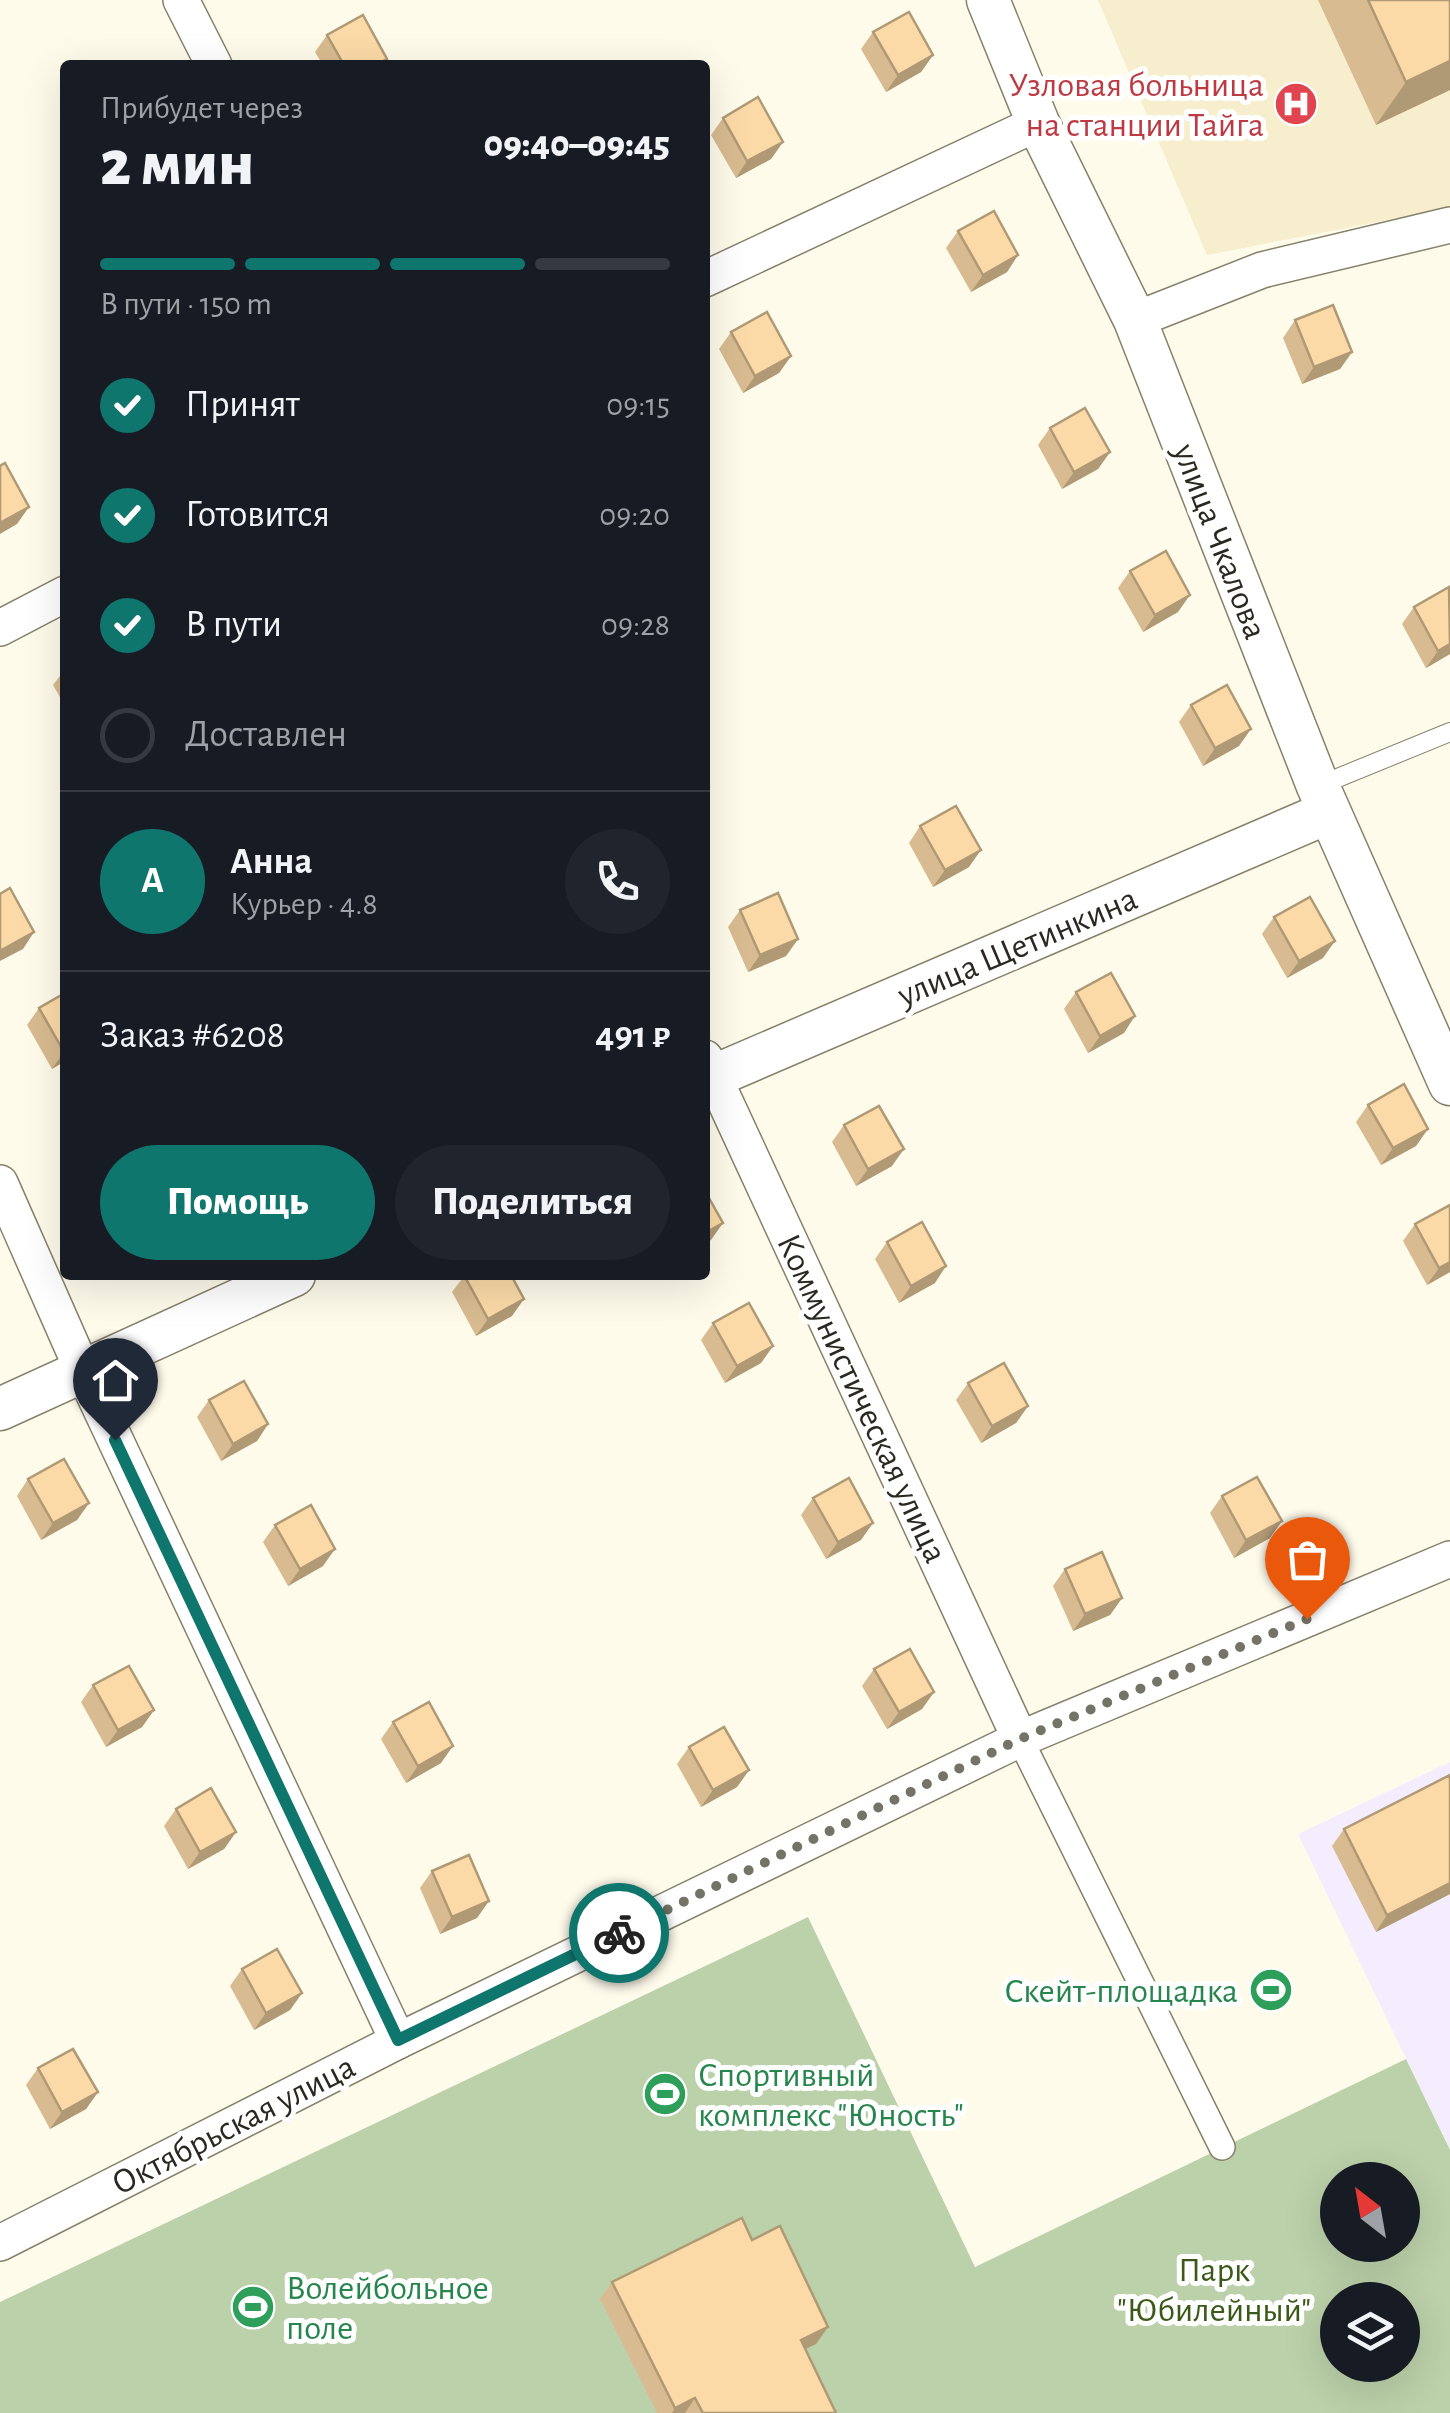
<!DOCTYPE html>
<html lang="ru">
<head>
<meta charset="utf-8">
<style>
  body { margin:0; font-family:"Alegreya Sans",sans-serif; background:#20242c; color:#f1f3f6; height:100vh; display:flex; flex-direction:column; font-size:38px; white-space:nowrap }
  * { box-sizing:border-box; margin:0 }
  p { font-size:32px; color:#9ea1a6 }
  .icon { flex:none; width:55px; height:55px; fill:none; stroke:currentColor; stroke-width:2; stroke-linecap:round; stroke-linejoin:round }
  .map { position:relative; flex:1; overflow:hidden }
  .panel { position:absolute; left:60px; top:60px; width:650px; height:1220px; display:flex; flex-direction:column; background:#171b24; border-radius:10px; box-shadow:0 10px 40px #0002 }
  .panel>* { flex:none }
  .needle { width:65px; rotate:329deg }
  .tools { position:absolute; left:1320px; top:2162px; display:grid; gap:20px }
  .tools a { display:grid; place-items:center; width:100px; height:100px; border-radius:50%; background:#171b24; box-shadow:0 10px 40px #0002; font-size:50px }
  .pin { position:absolute; display:grid; place-items:center; width:85px; height:85px; color:#fff; margin:-102px -42px; border-radius:50% 50% 50% 0; rotate:-45deg; box-shadow:0 0 10px #0007 }
  .pin .icon { rotate:45deg }
  .courier { position:absolute; display:grid; place-items:center; width:100px; height:100px; margin:-50px; border:8px solid #0f766e; border-radius:50%; background:#fff; color:#222; box-shadow:0 2px 12px #0007 }
  .summary em { font-style:normal; font-weight:800 }
  .summary div { display:flex; flex-direction:column-reverse }
  .summary { display:flex; align-items:center; justify-content:space-between; height:170px; padding:0 40px }
  h1 { font-size:65px; font-weight:800; line-height:75px }
  .bar { display:grid; grid-template-columns:repeat(4,1fr); gap:15px 10px; align-content:center; height:120px; padding:0 40px }
  .bar i { height:12px; border-radius:8px; background:#363941 }
  .bar .current { background:#0f766e }
  .bar p { grid-column:span 4 }
  .line { display:flex; align-items:center; gap:25px; padding:0 40px; border-top:2px solid #363941 }
  .line div { flex:1 }
  .round { display:grid; place-items:center; flex:none; width:105px; height:105px; border-radius:52px; background:#20242c }
  ol { padding:0 40px; list-style:none }
  li { display:flex; align-items:center; gap:30px; height:110px }
  li p { margin-inline-start:auto }
  li .icon { padding:10px; border-radius:50%; background:#0f766e; color:#fff; stroke-width:4 }
  li:last-child { color:#9ea1a6 }
  li i { width:55px; height:55px; border:5px solid #363941; border-radius:50% }
  .action { display:flex; gap:20px; margin-top:auto; padding:20px 40px }
  .action a { flex:1; height:115px; border-radius:60px; background:#0f766e; color:#fff; font-size:40px; font-weight:800; line-height:115px; text-align:center }
  .action a+a { background:#20242c; color:#f1f3f6 }
  .map>svg:first-child { display:block }
  .built { fill:#f6eecd }
  .education { fill:#f4edfe }
  .green { fill:#bbd1a9; fill-rule:evenodd }
  .lines { fill:none; stroke-linecap:round; stroke-linejoin:round }
  .service-casing { stroke:#868169; stroke-width:20 }
  .pedestrian-casing { stroke:#868169; stroke-width:28 }
  .minor-casing { stroke:#868169; stroke-width:38 }
  .tertiary-casing { stroke:#868169; stroke-width:45 }
  .service { stroke:#fff; stroke-width:18 }
  .pedestrian { stroke:#fff; stroke-width:25 }
  .minor { stroke:#fff; stroke-width:35 }
  .tertiary { stroke:#fff; stroke-width:42 }
  .wall { fill:#d8bb90 }
  .shaded-wall { fill:#b09975 }
  .building { fill:#fbdaa7; stroke:#b09975; stroke-width:2.5 }
  .done { stroke:#757266; stroke-width:10; stroke-dasharray:0 18 }
  .route { stroke:#0f766e; stroke-width:12 }
  .labels { text-anchor:middle; stroke-width:10; stroke-linejoin:round; paint-order:stroke }
  .health-label { font-size:35px; fill:#be3a42; stroke:#fff; text-anchor:end }
  .street-label { font-size:35px; fill:#2b291f; stroke:#fff }
  .leisure-label { font-size:35px; fill:#27864d; stroke:#fff; text-anchor:start }
  .park-label { font-size:35px; fill:#3b5a19; stroke:#fff }
</style>
</head>
<body>
<div class="map">
<svg width="1450" height="2413" viewBox="0 0 1450 2413">
  <rect width="100%" height="100%" fill="#fffbeb"/>
  <!-- built -->
  <path class="built" d="M 1098,0 L 1450,0 L 1450,208 L 1207,255 Z"/>
  <!-- education -->
  <path class="education" d="M 1450,1762 L 1450,2150 L 1298,1834 Z"/>
  <!-- green -->
  <path class="green" d="M 808,1917 L 975,2267 L 1406,2059 L 1450,2150 L 1450,2413 L 0,2413 L 0,2302 ZM 1338,2180 L 1402,2180 L 1402,2245 L 1338,2245 ZM 1338,2300 L 1402,2300 L 1402,2365 L 1338,2365 Z"/>
  <g class="lines">
    <!-- service casing -->
    <g class="service-casing">
      <path id="service" d="M 1318,786 L 1450,732"/>
    </g>
    <!-- pedestrian casing -->
    <g class="pedestrian-casing">
      <path id="pedestrian" d="M 1020,1739 L 1222,2147"/>
    </g>
    <!-- minor casing -->
    <g class="minor-casing">
      <g id="minor">
        <path d="M 181,0 L 214,65"/>
        <path d="M 705,279 L 1038,123"/>
        <path d="M 1135,320 L 1262,270 L 1450,225"/>
        <path d="M 0,628 L 65,594"/>
        <path d="M 705,1058 L 1020,1739"/>
        <path d="M 0,1183 L 82,1369 L 398,2041"/>
        <path d="M 0,2243 L 398,2041 L 1020,1739 L 1450,1559"/>
      </g>
    </g>
    <!-- tertiary casing -->
    <g class="tertiary-casing">
      <g id="tertiary">
        <path d="M 988,0 L 1038,123 L 1135,320 L 1318,786 L 1450,1084"/>
        <path d="M 705,1080 L 1329,812"/>
        <path d="M 0,1409 L 294,1275"/>
      </g>
    </g>
    <!-- service -->
    <use href="#service" class="service"/>
    <!-- pedestrian -->
    <use href="#pedestrian" class="pedestrian"/>
    <!-- minor -->
    <use href="#minor" class="minor"/>
    <!-- tertiary -->
    <use href="#tertiary" class="tertiary"/>
  </g>
  <!-- wall -->
  <g class="wall">
    <path d="M 1318,0 L 1450,0 L 1450,90 L 1376,125 Z"/>
    <path d="M 873,32 L 933,55 L 921,72 L 886,92 L 861,49 Z"/>
    <path d="M 327,35 L 387,59 L 383,65 L 323,65 L 315,52 Z"/>
    <path d="M 723,118 L 783,142 L 771,159 L 736,178 L 711,135 Z"/>
    <path d="M 958,231 L 1018,255 L 1007,272 L 971,292 L 946,248 Z"/>
    <path d="M 1295,320 L 1352,352 L 1340,369 L 1302,384 L 1283,338 Z"/>
    <path d="M 731,332 L 791,356 L 779,373 L 743,393 L 719,349 Z"/>
    <path d="M 1050,428 L 1110,452 L 1098,469 L 1062,489 L 1038,445 Z"/>
    <path d="M 1130,571 L 1178,612 L 1143,632 L 1118,588 Z"/>
    <path d="M 1450,589 L 1450,654 L 1426,668 L 1402,624 L 1414,607 Z"/>
    <path d="M 65,669 L 65,706 L 53,685 Z"/>
    <path d="M 1191,705 L 1239,746 L 1203,766 L 1179,722 Z"/>
    <path d="M 920,826 L 969,867 L 933,887 L 909,843 Z"/>
    <path d="M 740,910 L 798,939 L 786,956 L 748,972 L 728,927 Z"/>
    <path d="M 1274,917 L 1323,958 L 1287,978 L 1262,934 Z"/>
    <path d="M 1076,992 L 1124,1033 L 1088,1053 L 1064,1009 Z"/>
    <path d="M 65,993 L 65,1061 L 52,1069 L 27,1025 L 39,1008 Z"/>
    <path d="M 1368,1105 L 1416,1146 L 1381,1165 L 1356,1122 Z"/>
    <path d="M 844,1125 L 892,1166 L 856,1186 L 832,1142 Z"/>
    <path d="M 1450,1205 L 1450,1272 L 1427,1285 L 1403,1241 L 1415,1224 Z"/>
    <path d="M 887,1242 L 935,1283 L 899,1303 L 875,1259 Z"/>
    <path d="M 465,1275 L 512,1316 L 476,1336 L 452,1292 Z"/>
    <path d="M 713,1323 L 773,1346 L 761,1363 L 725,1383 L 701,1340 Z"/>
    <path d="M 968,1383 L 1028,1406 L 1016,1423 L 981,1443 L 956,1400 Z"/>
    <path d="M 209,1400 L 268,1424 L 257,1441 L 221,1461 L 197,1417 Z"/>
    <path d="M 28,1479 L 89,1503 L 77,1520 L 41,1540 L 17,1496 Z"/>
    <path d="M 1222,1496 L 1270,1538 L 1234,1558 L 1210,1513 Z"/>
    <path d="M 813,1498 L 861,1540 L 826,1559 L 801,1515 Z"/>
    <path d="M 275,1525 L 323,1566 L 288,1586 L 263,1542 Z"/>
    <path d="M 1065,1569 L 1122,1598 L 1110,1615 L 1073,1631 L 1053,1586 Z"/>
    <path d="M 874,1669 L 934,1692 L 922,1709 L 887,1729 L 862,1686 Z"/>
    <path d="M 93,1685 L 154,1710 L 142,1727 L 106,1747 L 81,1702 Z"/>
    <path d="M 393,1722 L 441,1763 L 406,1783 L 381,1739 Z"/>
    <path d="M 689,1747 L 749,1770 L 737,1787 L 701,1807 L 677,1764 Z"/>
    <path d="M 176,1809 L 236,1832 L 224,1849 L 188,1869 L 164,1826 Z"/>
    <path d="M 1344,1829 L 1450,1894 L 1376,1932 L 1332,1846 Z"/>
    <path d="M 432,1871 L 477,1918 L 440,1934 L 420,1888 Z"/>
    <path d="M 242,1969 L 302,1993 L 290,2010 L 254,2030 L 230,1986 Z"/>
    <path d="M 38,2068 L 98,2092 L 86,2109 L 50,2129 L 26,2085 Z"/>
    <path d="M 752,2240 L 828,2327 L 816,2344 L 805,2349 L 836,2413 L 657,2413 L 600,2299 L 612,2282 Z"/>
  </g>
  <!-- shaded-wall -->
  <g class="shaded-wall">
    <path d="M 933,55 L 921,72 L 886,92 L 898,75 Z"/>
    <path d="M 1450,61 L 1450,90 L 1376,125 L 1406,82 Z"/>
    <path d="M 783,142 L 771,159 L 736,178 L 747,161 Z"/>
    <path d="M 1018,255 L 1007,272 L 971,292 L 983,275 Z"/>
    <path d="M 1352,352 L 1340,369 L 1302,384 L 1314,367 Z"/>
    <path d="M 791,356 L 779,373 L 743,393 L 755,376 Z"/>
    <path d="M 1110,452 L 1098,469 L 1062,489 L 1074,472 Z"/>
    <path d="M 29,507 L 17,524 L 0,534 L 0,523 Z"/>
    <path d="M 1190,595 L 1178,612 L 1143,632 L 1155,615 Z"/>
    <path d="M 1450,644 L 1450,654 L 1426,668 L 1438,651 Z"/>
    <path d="M 1251,729 L 1239,746 L 1203,766 L 1215,748 Z"/>
    <path d="M 981,850 L 969,867 L 933,887 L 945,870 Z"/>
    <path d="M 34,932 L 23,949 L 0,961 L 0,951 Z"/>
    <path d="M 798,939 L 786,956 L 748,972 L 760,955 Z"/>
    <path d="M 1335,941 L 1323,958 L 1287,978 L 1299,961 Z"/>
    <path d="M 1135,1016 L 1124,1033 L 1088,1053 L 1100,1036 Z"/>
    <path d="M 65,1051 L 65,1061 L 52,1069 L 64,1052 Z"/>
    <path d="M 1428,1129 L 1416,1146 L 1381,1165 L 1393,1148 Z"/>
    <path d="M 904,1149 L 892,1166 L 856,1186 L 868,1169 Z"/>
    <path d="M 723,1223 L 711,1240 L 705,1244 L 705,1233 Z"/>
    <path d="M 1450,1262 L 1450,1272 L 1427,1285 L 1439,1268 Z"/>
    <path d="M 946,1266 L 935,1283 L 899,1303 L 911,1286 Z"/>
    <path d="M 524,1299 L 512,1316 L 476,1336 L 488,1319 Z"/>
    <path d="M 773,1346 L 761,1363 L 725,1383 L 737,1366 Z"/>
    <path d="M 1028,1406 L 1016,1423 L 981,1443 L 992,1426 Z"/>
    <path d="M 268,1424 L 257,1441 L 221,1461 L 233,1444 Z"/>
    <path d="M 89,1503 L 77,1520 L 41,1540 L 53,1523 Z"/>
    <path d="M 1282,1521 L 1270,1538 L 1234,1558 L 1246,1540 Z"/>
    <path d="M 873,1523 L 861,1540 L 826,1559 L 838,1542 Z"/>
    <path d="M 335,1549 L 323,1566 L 288,1586 L 300,1569 Z"/>
    <path d="M 1122,1598 L 1110,1615 L 1073,1631 L 1085,1614 Z"/>
    <path d="M 934,1692 L 922,1709 L 887,1729 L 899,1712 Z"/>
    <path d="M 154,1710 L 142,1727 L 106,1747 L 118,1730 Z"/>
    <path d="M 453,1746 L 441,1763 L 406,1783 L 418,1766 Z"/>
    <path d="M 749,1770 L 737,1787 L 701,1807 L 713,1790 Z"/>
    <path d="M 236,1832 L 224,1849 L 188,1869 L 200,1852 Z"/>
    <path d="M 1450,1883 L 1450,1894 L 1376,1932 L 1387,1915 Z"/>
    <path d="M 489,1901 L 477,1918 L 440,1934 L 452,1917 Z"/>
    <path d="M 302,1993 L 290,2010 L 254,2030 L 266,2013 Z"/>
    <path d="M 98,2092 L 86,2109 L 50,2129 L 62,2112 Z"/>
    <path d="M 828,2327 L 816,2344 L 789,2357 L 801,2340 Z"/>
    <path d="M 695,2398 L 685,2413 L 672,2413 L 675,2408 Z"/>
  </g>
  <!-- building -->
  <g class="building">
    <path d="M 1368,0 L 1450,0 L 1450,61 L 1406,82 Z"/>
    <path d="M 909,12 L 933,55 L 898,75 L 873,32 Z"/>
    <path d="M 363,15 L 387,59 L 376,65 L 344,65 L 327,35 Z"/>
    <path d="M 758,97 L 783,142 L 747,161 L 723,118 Z"/>
    <path d="M 994,211 L 1018,255 L 983,275 L 958,231 Z"/>
    <path d="M 1333,305 L 1352,352 L 1314,367 L 1295,320 Z"/>
    <path d="M 767,312 L 791,356 L 755,376 L 731,332 Z"/>
    <path d="M 1085,408 L 1110,452 L 1074,472 L 1050,428 Z"/>
    <path d="M 5,463 L 29,507 L 0,523 L 0,466 Z"/>
    <path d="M 1166,551 L 1190,595 L 1155,615 L 1130,571 Z"/>
    <path d="M 1449,587 L 1450,644 L 1438,651 L 1414,607 Z"/>
    <path d="M 1227,685 L 1251,729 L 1215,748 L 1191,705 Z"/>
    <path d="M 956,806 L 981,850 L 945,870 L 920,826 Z"/>
    <path d="M 10,888 L 34,932 L 0,951 L 0,894 Z"/>
    <path d="M 778,893 L 798,939 L 760,955 L 740,910 Z"/>
    <path d="M 1310,897 L 1335,941 L 1299,961 L 1274,917 Z"/>
    <path d="M 1111,973 L 1135,1016 L 1100,1036 L 1076,992 Z"/>
    <path d="M 65,993 L 65,1051 L 64,1052 L 39,1008 Z"/>
    <path d="M 1404,1084 L 1428,1129 L 1393,1148 L 1368,1105 Z"/>
    <path d="M 879,1106 L 904,1149 L 868,1169 L 844,1125 Z"/>
    <path d="M 705,1191 L 723,1223 L 705,1233 Z"/>
    <path d="M 1450,1205 L 1450,1262 L 1439,1268 L 1415,1224 Z"/>
    <path d="M 922,1222 L 946,1266 L 911,1286 L 887,1242 Z"/>
    <path d="M 464,1275 L 511,1275 L 524,1299 L 488,1319 Z"/>
    <path d="M 749,1303 L 773,1346 L 737,1366 L 713,1323 Z"/>
    <path d="M 1004,1363 L 1028,1406 L 992,1426 L 968,1383 Z"/>
    <path d="M 244,1381 L 268,1424 L 233,1444 L 209,1400 Z"/>
    <path d="M 64,1459 L 89,1503 L 53,1523 L 28,1479 Z"/>
    <path d="M 1257,1477 L 1282,1521 L 1246,1540 L 1222,1496 Z"/>
    <path d="M 849,1478 L 873,1523 L 838,1542 L 813,1498 Z"/>
    <path d="M 311,1505 L 335,1549 L 300,1569 L 275,1525 Z"/>
    <path d="M 1102,1552 L 1122,1598 L 1085,1614 L 1065,1569 Z"/>
    <path d="M 910,1649 L 934,1692 L 899,1712 L 874,1669 Z"/>
    <path d="M 129,1666 L 154,1710 L 118,1730 L 93,1685 Z"/>
    <path d="M 429,1702 L 453,1746 L 418,1766 L 393,1722 Z"/>
    <path d="M 724,1727 L 749,1770 L 713,1790 L 689,1747 Z"/>
    <path d="M 1450,1775 L 1450,1883 L 1387,1915 L 1344,1829 Z"/>
    <path d="M 211,1788 L 236,1832 L 200,1852 L 176,1809 Z"/>
    <path d="M 469,1855 L 489,1901 L 452,1917 L 432,1871 Z"/>
    <path d="M 277,1949 L 302,1993 L 266,2013 L 242,1969 Z"/>
    <path d="M 73,2049 L 98,2092 L 62,2112 L 38,2068 Z"/>
    <path d="M 742,2218 L 752,2240 L 780,2226 L 828,2327 L 801,2340 L 836,2413 L 703,2413 L 695,2398 L 675,2408 L 612,2282 Z"/>
  </g>
  <g class="lines">
    <!-- done -->
    <path class="done" d="M 619,1933 L 1020,1739 L 1307,1619"/>
    <!-- route -->
    <path class="route" d="M 115,1440 L 398,2040 L 619,1933"/>
  </g>
  <!-- icons -->
  <defs>
    <g id="hospital-disc" transform="scale(2.25)"><circle r="9.5" fill="#e0444e" stroke="#fff"/><path d="M-5-5h3v3.5h4V-5h3V5h-3V1.5h-4V5h-3Z" fill="#fff"/></g>
    <g id="stadium-disc" transform="scale(2.25)"><circle r="9.5" fill="#2e9e5b" stroke="#fff"/><path d="M0-5a6.5 5 0 1 0 0 10a6.5 5 0 1 0 0-10ZM-3.5-1.8h7v3.6h-7Z" fill="#fff"/></g>
  </defs>
  <g fill-rule="evenodd">
    <use href="#hospital-disc" x="1296" y="104"/>
    <use href="#stadium-disc" x="1271" y="1990"/>
    <use href="#stadium-disc" x="665" y="2094"/>
    <use href="#stadium-disc" x="253" y="2307"/>
  </g>
  <g class="labels">
    <!-- health labels -->
    <g class="health-label">
      <text x="1264" y="96">Узловая больница<tspan x="1264" dy="40">на станции Тайга</tspan></text>
    </g>
    <!-- street labels -->
    <g class="street-label">
      <text transform="translate(1221 541) rotate(69)" y="12">улица Чкалова</text>
      <text transform="translate(1017 946) rotate(-23)" y="12">улица Щетинкина</text>
      <text transform="translate(863 1398) rotate(65)" y="12">Коммунистическая улица</text>
      <text transform="translate(233 2124) rotate(-27)" y="12">Октябрьская улица</text>
    </g>
    <!-- leisure labels -->
    <g class="leisure-label">
      <text x="1238" y="2002" text-anchor="end">Скейт-площадка</text>
      <text x="698" y="2086">Спортивный<tspan x="698" dy="40">комплекс "Юность"</tspan></text>
      <text x="286" y="2299">Волейбольное<tspan x="286" dy="40">поле</tspan></text>
    </g>
    <!-- park labels -->
    <g class="park-label">
      <text x="1214" y="2281">Парк<tspan x="1214" dy="40">"Юбилейный"</tspan></text>
    </g>
  </g>
</svg>
<div class="tools">
<a><svg class="needle" viewBox="-14 -14 28 28"><path d="M0-13l5 13h-10z" fill="#e53935"/><path d="M0 13l5-13h-10z" fill="#9ea1a6"/></svg></a>
<a><svg class="icon" aria-label="layers" viewBox="0 0 24 24"><path d="M12 4l9 5-9 5-9-5zM3 14l9 5 9-5"/></svg></a>
</div>
<div class="pin" style="left:1307px;top:1619px;background:#ea580c"><svg class="icon" aria-label="bag" viewBox="0 0 24 24"><path d="M5 8h14l-1 12H6zM9 8a3 3 0 0 1 6 0"/></svg></div>
<div class="pin" style="left:115px;top:1440px;background:#1f2937"><svg class="icon" aria-label="home" viewBox="0 0 24 24"><path d="M3 11l9-7 9 7M6 9v11h12V9"/></svg></div>
<div class="courier" style="left:619px;top:1933px"><svg class="icon" aria-label="bike" viewBox="0 0 24 24"><circle cx="6" cy="16" r="4"/><circle cx="18" cy="16" r="4"/><path d="M6 16l4-8h5l3 8M10 8l3 8H6M13 5h3"/></svg></div>
<section class="panel">
<div class="summary"><div><h1>2 мин</h1><p>Прибудет через</p></div><em>09:40–09:45</em></div>
<div class="bar"><i class="current"></i><i class="current"></i><i class="current"></i><i></i><p>В пути · 150 m</p></div>
<ol>
<li><svg class="icon" aria-label="check" viewBox="0 0 24 24"><path d="M5 12l5 5 9-10"/></svg>Принят<p>09:15</p></li>
<li><svg class="icon" aria-label="check" viewBox="0 0 24 24"><path d="M5 12l5 5 9-10"/></svg>Готовится<p>09:20</p></li>
<li><svg class="icon" aria-label="check" viewBox="0 0 24 24"><path d="M5 12l5 5 9-10"/></svg>В пути<p>09:28</p></li>
<li><i></i>Доставлен</li>
</ol>
<div class="line" style="height:180px"><b class="round" style="background:#0f766e;color:#fff">А</b><div><b>Анна</b><p>Курьер · 4.8</p></div><a class="round"><svg class="icon" aria-label="phone" viewBox="0 0 24 24"><path d="M5 4h4l2 5-3 2q2 4 5 5l2-3 5 2v4C11 20 4 13 5 4z"/></svg></a></div>
<div class="line" style="height:130px"><div>Заказ #6208</div><b>491 ₽</b></div>
<div class="action"><a>Помощь</a><a>Поделиться</a></div>
</section>
</div>
</body>
</html>
